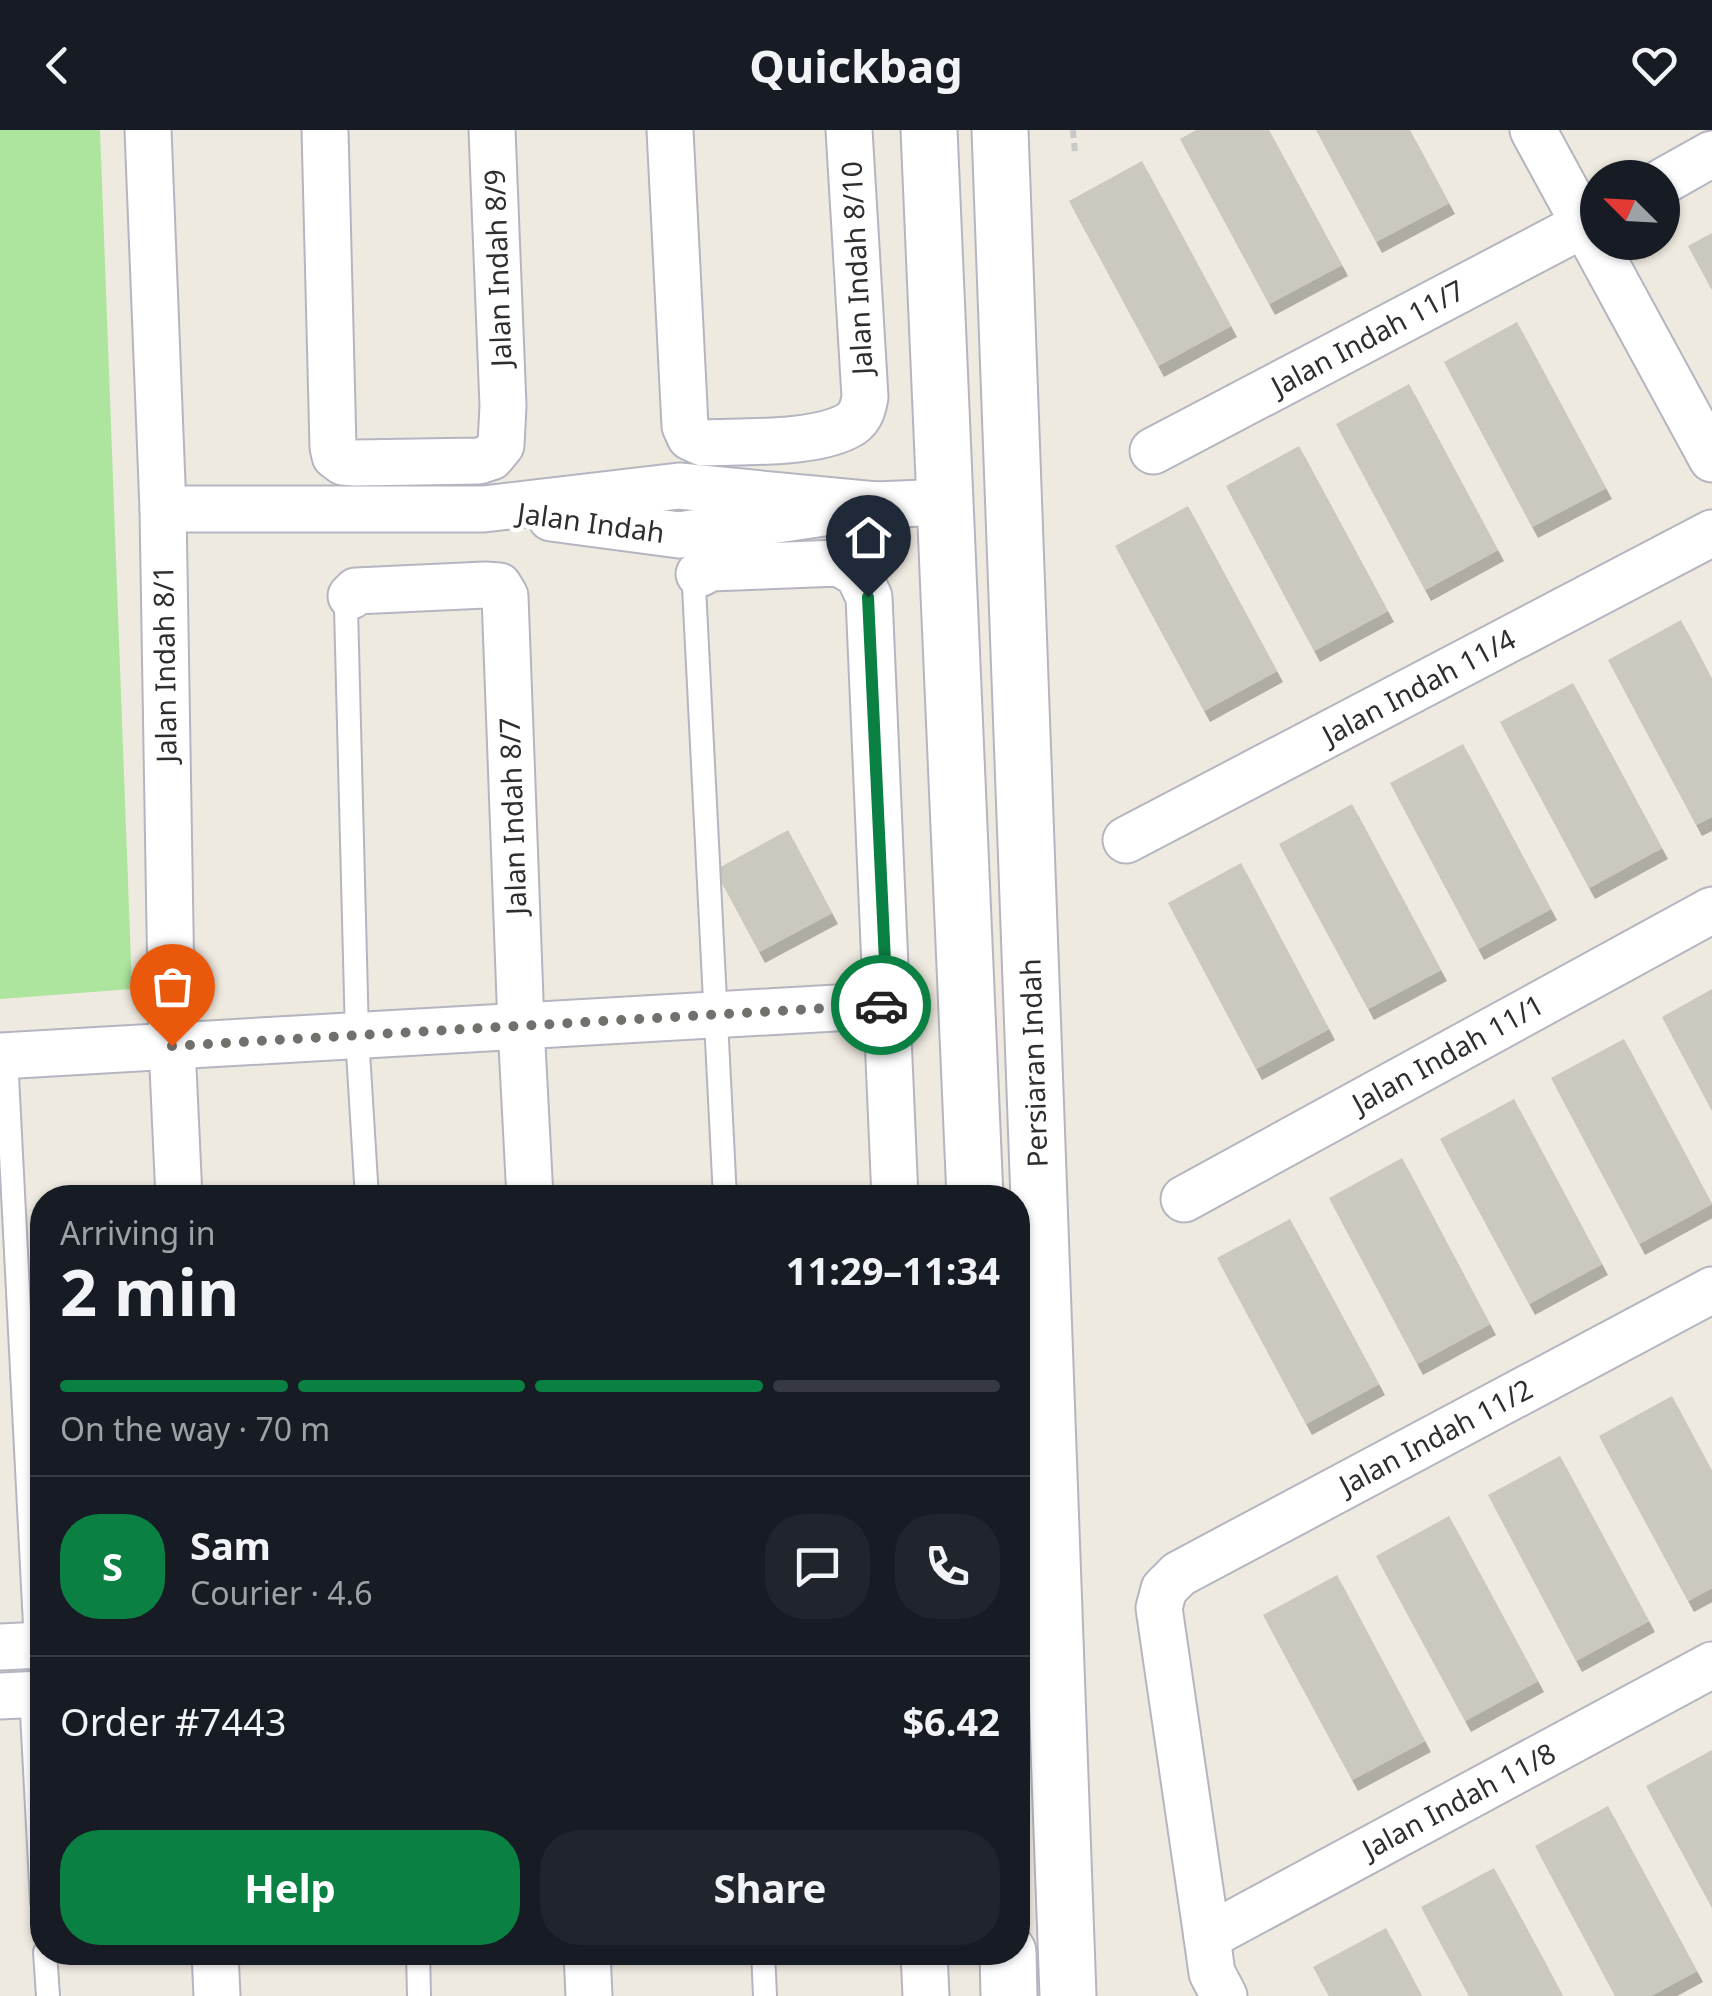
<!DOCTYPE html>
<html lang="en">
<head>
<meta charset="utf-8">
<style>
  body { margin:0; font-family:"Noto Sans",sans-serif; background:#20242c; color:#f1f3f6; height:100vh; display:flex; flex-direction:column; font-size:38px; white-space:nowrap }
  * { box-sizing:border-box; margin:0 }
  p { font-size:32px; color:#9ea1a6 }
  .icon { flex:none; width:55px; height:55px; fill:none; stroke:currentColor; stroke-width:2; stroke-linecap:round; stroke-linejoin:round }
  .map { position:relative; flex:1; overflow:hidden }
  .panel { position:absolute; left:30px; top:1055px; width:1000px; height:780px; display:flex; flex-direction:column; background:#171b24; border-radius:40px; box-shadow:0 2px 8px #0004 }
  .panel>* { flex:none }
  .needle { width:65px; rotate:294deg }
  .controls { position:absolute; left:1580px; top:30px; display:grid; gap:20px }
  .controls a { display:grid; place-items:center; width:100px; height:100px; border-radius:50%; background:#171b24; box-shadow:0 2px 8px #0004; font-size:50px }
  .pin { position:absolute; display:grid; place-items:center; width:85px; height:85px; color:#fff; margin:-102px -42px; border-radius:50% 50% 50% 0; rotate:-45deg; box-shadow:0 0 10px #0007 }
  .pin .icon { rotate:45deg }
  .courier { position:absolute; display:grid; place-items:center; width:100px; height:100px; margin:-50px; border:8px solid #0b8043; border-radius:50%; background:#fff; color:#222; box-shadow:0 2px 12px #0007 }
  .overview em { font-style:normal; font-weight:700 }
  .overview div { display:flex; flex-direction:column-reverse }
  .overview { display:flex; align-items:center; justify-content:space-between; height:170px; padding:0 30px }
  h1 { font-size:65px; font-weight:700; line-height:75px }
  .bar { display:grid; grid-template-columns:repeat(4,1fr); gap:15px 10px; align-content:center; height:120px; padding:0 30px }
  .bar i { height:12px; border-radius:8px; background:#363941 }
  .bar .selected { background:#0b8043 }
  .bar p { grid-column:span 4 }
  .line { display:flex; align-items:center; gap:25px; padding:0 30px; border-top:2px solid #363941 }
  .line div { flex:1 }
  .round { display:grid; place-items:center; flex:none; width:105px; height:105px; border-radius:40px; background:#20242c }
  .cta { display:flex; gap:20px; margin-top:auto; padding:20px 30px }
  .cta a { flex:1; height:115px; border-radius:40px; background:#0b8043; color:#fff; font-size:40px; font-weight:700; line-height:115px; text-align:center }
  .cta a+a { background:#20242c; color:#f1f3f6 }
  header { display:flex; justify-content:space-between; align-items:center; height:130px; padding:0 30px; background:#171b24; font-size:45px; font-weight:700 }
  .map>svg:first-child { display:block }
  .green { fill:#ade49e }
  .building { fill:#cbc8be; filter:url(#shadow) }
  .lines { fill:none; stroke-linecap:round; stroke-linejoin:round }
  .lane-casing { stroke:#b4b5c1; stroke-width:26 }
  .street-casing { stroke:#b4b5c1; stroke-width:49 }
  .secondary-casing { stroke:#b4b5c1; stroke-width:59 }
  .path { stroke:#c9c9c9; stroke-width:6; stroke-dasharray:8 5; stroke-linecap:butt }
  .lane { stroke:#fff; stroke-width:22 }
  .street { stroke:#fff; stroke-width:45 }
  .secondary { stroke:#fff; stroke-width:55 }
  .done { stroke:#72706c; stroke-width:10; stroke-dasharray:0 18 }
  .route { stroke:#0b8043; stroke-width:12 }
  .labels { text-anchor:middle; stroke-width:9; stroke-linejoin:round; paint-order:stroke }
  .street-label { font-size:28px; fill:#2e2e2e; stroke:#fff }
</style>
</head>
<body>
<header><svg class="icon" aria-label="back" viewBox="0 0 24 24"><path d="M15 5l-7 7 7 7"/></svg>Quickbag<svg class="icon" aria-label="heart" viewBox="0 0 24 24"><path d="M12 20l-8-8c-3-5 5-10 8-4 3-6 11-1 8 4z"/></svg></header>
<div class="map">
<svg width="1712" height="1866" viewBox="0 0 1712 1866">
  <defs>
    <filter id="shadow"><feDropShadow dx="6" dy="11" stdDeviation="0" flood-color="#0004"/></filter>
  </defs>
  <rect width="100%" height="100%" fill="#efeae0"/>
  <!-- green -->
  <path class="green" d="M 0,0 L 100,0 L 132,859 L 0,869 Z"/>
  <!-- building -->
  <g class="building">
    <path d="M 1196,0 L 1269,0 L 1342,135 L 1269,174 L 1180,9 Z"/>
    <path d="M 1316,0 L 1410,0 L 1449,73 L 1376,112 Z"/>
    <path d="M 1142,31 L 1231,196 L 1158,236 L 1069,71 Z"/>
    <path d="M 1712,103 L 1712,160 L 1688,116 Z"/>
    <path d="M 1517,192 L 1606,358 L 1532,397 L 1444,232 Z"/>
    <path d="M 1409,254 L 1498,420 L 1425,460 L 1336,294 Z"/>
    <path d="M 1299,316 L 1388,481 L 1314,521 L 1226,356 Z"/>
    <path d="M 1188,376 L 1277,541 L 1204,581 L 1115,416 Z"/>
    <path d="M 1681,490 L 1712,549 L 1712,687 L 1696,695 L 1608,530 Z"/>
    <path d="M 1573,553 L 1662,718 L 1589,758 L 1500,592 Z"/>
    <path d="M 1463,614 L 1551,779 L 1478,819 L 1390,653 Z"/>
    <path d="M 1352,674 L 1441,840 L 1368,879 L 1279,714 Z"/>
    <path d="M 788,700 L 832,783 L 759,822 L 715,740 Z"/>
    <path d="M 1241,733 L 1329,899 L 1256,939 L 1168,773 Z"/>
    <path d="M 1712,859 L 1712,981 L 1662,887 Z"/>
    <path d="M 1624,909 L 1712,1074 L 1639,1114 L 1551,948 Z"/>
    <path d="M 1514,969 L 1602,1134 L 1529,1174 L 1440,1009 Z"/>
    <path d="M 1402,1028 L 1490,1194 L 1417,1234 L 1329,1068 Z"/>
    <path d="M 1290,1089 L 1379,1254 L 1306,1294 L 1217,1128 Z"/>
    <path d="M 1672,1266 L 1712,1341 L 1712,1458 L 1688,1471 L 1599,1306 Z"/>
    <path d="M 1560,1326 L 1649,1491 L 1576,1531 L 1488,1365 Z"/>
    <path d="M 1449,1386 L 1538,1551 L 1465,1591 L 1376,1426 Z"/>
    <path d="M 1337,1445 L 1425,1611 L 1352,1650 L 1263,1485 Z"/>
    <path d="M 1712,1620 L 1712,1778 L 1646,1656 Z"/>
    <path d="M 1608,1676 L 1697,1841 L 1651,1866 L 1615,1866 L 1535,1716 Z"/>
    <path d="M 1494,1738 L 1539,1821 L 1563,1866 L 1469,1866 L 1421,1777 Z"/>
    <path d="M 1386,1798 L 1422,1866 L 1329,1866 L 1313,1837 Z"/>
  </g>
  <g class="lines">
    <!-- lane casing -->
    <g class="lane-casing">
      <g id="lane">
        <path d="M 699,444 L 694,457 L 725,1068"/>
        <path d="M 351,466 L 346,478 L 357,906 L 367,1068"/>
        <path d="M 6,926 L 36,1515"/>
        <path d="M 31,1564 L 42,1772"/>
        <path d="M 45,1822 L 48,1866"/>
        <path d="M 418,1822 L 419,1866"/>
        <path d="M 763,1822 L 765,1866"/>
      </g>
    </g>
    <!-- street casing -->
    <g class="street-casing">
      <g id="street">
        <path d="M 148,0 L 163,379 L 172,916 L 179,1068"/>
        <path d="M 325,0 L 333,317 L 335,326 L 343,332 L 355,333 L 479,331 L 491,327 L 501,315 L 503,276 L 492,0"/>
        <path d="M 670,0 L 685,296 L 690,307 L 703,313 C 743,311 817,315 851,294 C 861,287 863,278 865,267 L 849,0"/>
        <path d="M 1533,0 L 1712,329"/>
        <path d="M 1662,52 L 1712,24"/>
        <path d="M 1153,321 L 1598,87"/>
        <path d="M 163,379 L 484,379 L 679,356 L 876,375"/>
        <path d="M 551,388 L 679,405 L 876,375 L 946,372"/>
        <path d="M 699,444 L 711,438 L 839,433 L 858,444 L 869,467 L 895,1068"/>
        <path d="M 351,466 L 356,461 L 485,455 L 499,456 L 505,466 L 521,896 L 530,1068"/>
        <path d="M 1126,710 L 1712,403"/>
        <path d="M 0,926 L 887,875"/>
        <path d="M 1184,1069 L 1712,780"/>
        <path d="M 0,1517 L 42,1515"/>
        <path d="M 0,1566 L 42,1564"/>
        <path d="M 1207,1807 L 1712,1535"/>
        <path d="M 215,1822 L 217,1866"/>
        <path d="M 587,1822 L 589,1866"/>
        <path d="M 924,1822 L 926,1866"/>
        <path d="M 1224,1866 L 1212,1843 L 1207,1807 L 1159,1478 L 1164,1459 L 1179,1444 L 1712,1160"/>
      </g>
    </g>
    <!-- secondary casing -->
    <g class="secondary-casing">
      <g id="secondary">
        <path d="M 929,0 L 975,1068"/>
        <path d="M 1000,0 L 1068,1866"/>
        <path d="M 1008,1822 L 1009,1866"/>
      </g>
    </g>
    <!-- path -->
    <path class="path" d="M 1073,0 L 1075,23"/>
    <!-- lane -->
    <use href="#lane" class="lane"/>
    <!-- street -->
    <use href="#street" class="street"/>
    <!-- secondary -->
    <use href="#secondary" class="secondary"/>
  </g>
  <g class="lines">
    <!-- done -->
    <path class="done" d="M 172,916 L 881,875"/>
    <!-- route -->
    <path class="route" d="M 868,467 L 887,875 L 881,875"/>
  </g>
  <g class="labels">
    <!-- street labels -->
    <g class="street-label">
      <text transform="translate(498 138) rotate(-92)" y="10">Jalan Indah 8/9</text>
      <text transform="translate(857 138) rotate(-93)" y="10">Jalan Indah 8/10</text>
      <text transform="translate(1368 208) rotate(-28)" y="10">Jalan Indah 11/7</text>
      <text transform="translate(591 393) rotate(8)" y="10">Jalan Indah</text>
      <text transform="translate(165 534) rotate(-91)" y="10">Jalan Indah 8/1</text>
      <text transform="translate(1419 557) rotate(-28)" y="10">Jalan Indah 11/4</text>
      <text transform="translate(513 686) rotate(-92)" y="10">Jalan Indah 8/7</text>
      <text transform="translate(1448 924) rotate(-29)" y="10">Jalan Indah 11/1</text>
      <text transform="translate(1034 933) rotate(-92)" y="10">Persiaran Indah</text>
      <text transform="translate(1436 1307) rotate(-28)" y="10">Jalan Indah 11/2</text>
      <text transform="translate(1459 1671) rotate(-28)" y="10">Jalan Indah 11/8</text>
    </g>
  </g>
</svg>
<div class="controls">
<a><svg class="needle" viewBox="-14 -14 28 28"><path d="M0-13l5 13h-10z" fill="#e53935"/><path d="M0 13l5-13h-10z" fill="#9ea1a6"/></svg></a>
</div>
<div class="pin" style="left:172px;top:916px;background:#ea580c"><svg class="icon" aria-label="bag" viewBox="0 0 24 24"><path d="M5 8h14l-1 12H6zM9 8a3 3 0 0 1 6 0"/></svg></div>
<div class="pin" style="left:868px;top:467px;background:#1f2937"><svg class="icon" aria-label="home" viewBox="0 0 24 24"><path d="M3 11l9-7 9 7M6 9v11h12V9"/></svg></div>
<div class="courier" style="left:881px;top:875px"><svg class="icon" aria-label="car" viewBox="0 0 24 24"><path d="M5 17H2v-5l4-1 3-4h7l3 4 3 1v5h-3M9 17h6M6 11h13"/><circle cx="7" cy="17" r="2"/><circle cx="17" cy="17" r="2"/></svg></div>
<section class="panel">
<div class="overview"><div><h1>2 min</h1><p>Arriving in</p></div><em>11:29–11:34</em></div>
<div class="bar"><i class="selected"></i><i class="selected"></i><i class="selected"></i><i></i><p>On the way · 70 m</p></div>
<div class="line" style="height:180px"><b class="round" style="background:#0b8043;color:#fff">S</b><div><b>Sam</b><p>Courier · 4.6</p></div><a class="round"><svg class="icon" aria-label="chat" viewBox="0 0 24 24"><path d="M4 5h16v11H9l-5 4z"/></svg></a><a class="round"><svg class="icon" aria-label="phone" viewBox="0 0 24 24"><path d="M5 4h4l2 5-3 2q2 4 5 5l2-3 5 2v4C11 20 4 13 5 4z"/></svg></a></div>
<div class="line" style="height:130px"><div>Order #7443</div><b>$6.42</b></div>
<div class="cta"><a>Help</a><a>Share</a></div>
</section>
</div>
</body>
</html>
